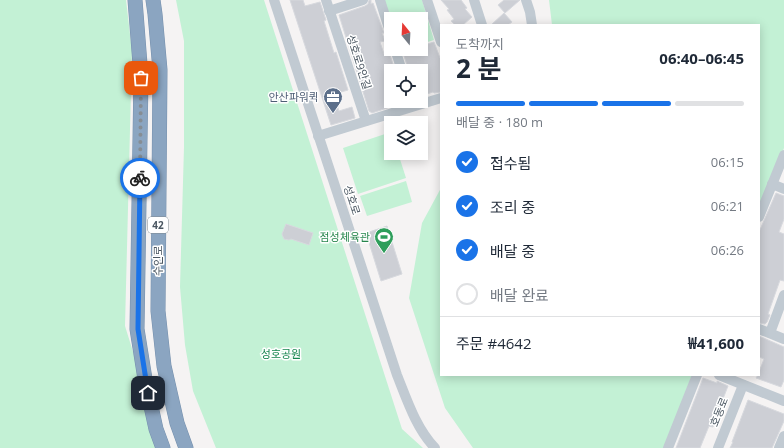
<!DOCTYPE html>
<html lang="ko">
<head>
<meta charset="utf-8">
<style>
  body { margin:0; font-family:"Open Sans","Noto Sans KR",sans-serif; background:#f6f6f7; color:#1f2937; height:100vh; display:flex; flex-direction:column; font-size:15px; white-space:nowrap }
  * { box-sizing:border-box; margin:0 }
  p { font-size:13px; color:#747a83 }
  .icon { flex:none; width:22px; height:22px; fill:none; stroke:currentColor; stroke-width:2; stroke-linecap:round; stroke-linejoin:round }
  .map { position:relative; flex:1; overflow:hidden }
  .details { position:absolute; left:440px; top:24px; width:320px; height:352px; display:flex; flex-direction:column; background:#fff; border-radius:0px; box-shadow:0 2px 10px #0003 }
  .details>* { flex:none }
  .needle { width:26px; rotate:342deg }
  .buttons { position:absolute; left:384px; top:12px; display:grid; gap:8px }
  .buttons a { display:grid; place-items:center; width:44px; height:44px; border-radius:0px; background:#fff; box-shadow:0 2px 10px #0003; font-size:20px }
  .pin { position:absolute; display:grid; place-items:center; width:34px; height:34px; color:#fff; margin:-17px; border-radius:8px; box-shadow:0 2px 6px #0006 }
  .courier { position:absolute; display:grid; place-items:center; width:40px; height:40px; margin:-20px; border:3px solid #1a73e8; border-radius:50%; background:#fff; color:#222; box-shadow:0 1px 5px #0007 }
  .summary em { font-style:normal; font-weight:700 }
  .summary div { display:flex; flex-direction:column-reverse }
  .summary { display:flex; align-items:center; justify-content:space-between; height:68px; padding:0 16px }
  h1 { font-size:26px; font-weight:700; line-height:30px }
  .bar { display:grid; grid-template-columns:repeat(4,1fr); gap:6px 4px; align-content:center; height:48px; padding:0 16px }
  .bar i { height:5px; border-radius:3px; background:#e0e1e3 }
  .bar .selected { background:#1a73e8 }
  .bar p { grid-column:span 4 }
  .line { display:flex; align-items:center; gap:10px; padding:0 16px; border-top:1px solid #e0e1e3 }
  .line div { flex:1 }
  ol { padding:0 16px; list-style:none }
  li { display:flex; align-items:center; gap:12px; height:44px }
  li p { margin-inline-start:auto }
  li .icon { padding:4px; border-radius:50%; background:#1a73e8; color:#fff; stroke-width:4 }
  li:last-child { color:#747a83 }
  li i { width:22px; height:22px; border:2px solid #e0e1e3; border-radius:50% }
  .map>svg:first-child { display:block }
  .green { fill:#c3f1d5 }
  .building { fill:#cdcfd5; stroke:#d7d9de }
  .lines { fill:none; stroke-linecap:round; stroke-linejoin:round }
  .highway-casing { stroke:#7690ad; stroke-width:15 }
  .minor { stroke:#c1cad2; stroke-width:10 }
  .highway { stroke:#8ba5c1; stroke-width:14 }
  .done { stroke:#868d94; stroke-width:4; stroke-dasharray:0 7.2 }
  .route { stroke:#1a73e8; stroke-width:5 }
  .labels { text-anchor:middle; stroke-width:3; stroke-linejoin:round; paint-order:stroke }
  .shield { fill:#fff; stroke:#808990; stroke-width:1 }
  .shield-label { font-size:10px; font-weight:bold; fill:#4a5661 }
  .street-label { font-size:11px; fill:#4a5661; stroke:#fff }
  .service-label { font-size:11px; fill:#4e5e75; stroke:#fff; text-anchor:end }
  .leisure-label { font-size:11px; fill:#27864d; stroke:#fff; text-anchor:end }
  .park-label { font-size:11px; fill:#17864f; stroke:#fff }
</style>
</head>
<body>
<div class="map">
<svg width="784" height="448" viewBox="0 0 784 448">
  <rect width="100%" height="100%" fill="#f5f3f3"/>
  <!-- green -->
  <g class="green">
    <path d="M 0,0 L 126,0 L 132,51 L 125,326 L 163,448 L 0,448 Z"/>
    <path d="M 176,0 L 264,0 L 402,429 L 423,448 L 216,448 L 193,391 L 185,345 L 180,287 L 184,147 L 184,41 Z"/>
    <path d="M 384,0 L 422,0 L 434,40 L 421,44 L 421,19 L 391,19 Z"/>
    <path d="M 549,0 L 784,0 L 784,148 L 768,194 L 759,214 L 759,25 L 552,25 Z"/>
    <path d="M 391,132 L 391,153 L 398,153 L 406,178 L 358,194 L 343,148 Z"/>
    <path d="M 406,181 L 412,202 L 367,216 L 360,196 Z"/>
    <path d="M 441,188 L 441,375 L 692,375 L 665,448 L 473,448 L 445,408 L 409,298 L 422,223 Z"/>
  </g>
  <!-- building -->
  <g class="building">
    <path d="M 290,0 L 303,0 L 305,6 L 320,2 L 326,20 L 324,21 L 334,53 L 336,52 L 348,90 L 334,94 L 334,97 L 339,111 L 352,107 L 355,118 L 331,125 Z"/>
    <path d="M 369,0 L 371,0 L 371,4 L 373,3 L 384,33 L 382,33 L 385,41 L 380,42 L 384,54 L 389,52 L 394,67 L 391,68 L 391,101 L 404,101 L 405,102 L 372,113 L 369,111 L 339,15 L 365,6 L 368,4 Z"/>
    <path d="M 441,0 L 461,0 L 467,8 L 465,9 L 472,17 L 463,25 L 455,25 L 451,21 L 454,19 L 447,10 L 449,9 Z"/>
    <path d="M 504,0 L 520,0 L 505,13 L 498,5 Z"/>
    <path d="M 504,13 L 512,22 L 508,25 L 491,25 Z"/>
    <path d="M 434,42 L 440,58 L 441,58 L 441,92 L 434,93 L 433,92 L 421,96 L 421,71 L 409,71 L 403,53 L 414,49 L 421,49 L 421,46 Z"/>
    <path d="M 776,193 L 784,196 L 784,219 L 779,232 L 784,234 L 784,281 L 780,280 L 768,314 L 770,315 L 767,322 L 765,324 L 759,323 L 759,232 Z"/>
    <path d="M 286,224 L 313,233 L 309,245 L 291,239 L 289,240 L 284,239 L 282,234 Z"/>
    <path d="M 387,226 L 402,274 L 381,281 L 366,233 Z"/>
    <path d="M 759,336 L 784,347 L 784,380 L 781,387 L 756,378 L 758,375 L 759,375 L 759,372 L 764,359 L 759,357 Z"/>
    <path d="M 703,378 L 717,383 L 717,381 L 728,386 L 719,409 L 720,409 L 713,427 L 709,426 L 700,448 L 676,448 Z"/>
    <path d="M 748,400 L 784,414 L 784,421 L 772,448 L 730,448 L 733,442 L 732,442 Z"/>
  </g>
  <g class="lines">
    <!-- highway casing -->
    <g class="highway-casing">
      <g id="highway">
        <path d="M 135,0 L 141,77 L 137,329 L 145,379 L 156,429 L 163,448"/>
        <path d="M 153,0 L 155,14 L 160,70 L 158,311 L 164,366 L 177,423 L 186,448"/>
      </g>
    </g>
    <!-- minor -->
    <g class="minor">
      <path d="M 274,0 L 397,375 C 407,400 416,428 435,448"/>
      <path d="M 326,0 L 366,121"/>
      <path d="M 380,0 L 391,35"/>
      <path d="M 427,0 L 441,42"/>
      <path d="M 474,0 L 482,25"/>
      <path d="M 526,0 L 530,12 L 532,25"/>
      <path d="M 329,11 L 363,0"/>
      <path d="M 395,49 L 402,71"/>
      <path d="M 318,136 L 441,98"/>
      <path d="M 772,184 L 784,189"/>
      <path d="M 759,217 L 784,155"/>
      <path d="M 759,329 L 784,339"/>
      <path d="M 770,333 L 784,295"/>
      <path d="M 719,375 L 784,401"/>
      <path d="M 668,448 L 697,375"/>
      <path d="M 718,448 L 743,385"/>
      <path d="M 779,448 L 784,436"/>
    </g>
    <!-- highway -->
    <use href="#highway" class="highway"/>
  </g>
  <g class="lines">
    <!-- done -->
    <path class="done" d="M 140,178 L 141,78"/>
    <!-- route -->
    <path class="route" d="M 140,178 L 138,329 L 148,393"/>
  </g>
  <!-- icons -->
  <defs>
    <g id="office-pin" transform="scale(1)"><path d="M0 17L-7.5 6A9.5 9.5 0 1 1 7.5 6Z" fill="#5c6f8a" stroke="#fff"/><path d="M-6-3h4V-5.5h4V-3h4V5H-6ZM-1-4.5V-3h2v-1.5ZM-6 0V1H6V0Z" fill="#fff"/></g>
    <g id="stadium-pin" transform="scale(1)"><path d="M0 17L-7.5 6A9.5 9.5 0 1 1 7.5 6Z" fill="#2e9e5b" stroke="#fff"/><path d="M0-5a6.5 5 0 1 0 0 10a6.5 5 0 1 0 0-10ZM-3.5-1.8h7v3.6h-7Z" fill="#fff"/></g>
  </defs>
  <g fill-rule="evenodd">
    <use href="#office-pin" x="333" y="97"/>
    <use href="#stadium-pin" x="384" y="237"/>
  </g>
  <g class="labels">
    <!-- shield labels -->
    <rect class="shield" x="148" y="217" width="20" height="16" rx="3"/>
    <g class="shield-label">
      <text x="158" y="229">42</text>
    </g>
    <!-- street labels -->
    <g class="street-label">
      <text transform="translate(359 62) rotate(72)" y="4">성호로9안길</text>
      <text transform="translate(352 200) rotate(72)" y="4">성호로</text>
      <text transform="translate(158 261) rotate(-90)" y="4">수인로</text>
      <text transform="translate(719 412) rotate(-68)" y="4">호동로</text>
    </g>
    <!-- service labels -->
    <g class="service-label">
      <text x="319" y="101">안산파워퀵</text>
    </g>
    <!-- leisure labels -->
    <g class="leisure-label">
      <text x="370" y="241">점성체육관</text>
    </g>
    <!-- park labels -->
    <g class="park-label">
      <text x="281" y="358">성호공원</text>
    </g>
  </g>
</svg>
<div class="buttons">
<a><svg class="needle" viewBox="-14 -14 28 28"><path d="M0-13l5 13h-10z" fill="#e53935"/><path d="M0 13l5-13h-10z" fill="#747a83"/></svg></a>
<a><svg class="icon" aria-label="locate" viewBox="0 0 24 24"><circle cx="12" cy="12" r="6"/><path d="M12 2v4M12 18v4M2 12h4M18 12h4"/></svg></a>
<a><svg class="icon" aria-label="layers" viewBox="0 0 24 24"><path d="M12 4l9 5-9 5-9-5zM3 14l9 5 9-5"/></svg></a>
</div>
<div class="pin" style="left:141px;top:78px;background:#ea580c"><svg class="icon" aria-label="bag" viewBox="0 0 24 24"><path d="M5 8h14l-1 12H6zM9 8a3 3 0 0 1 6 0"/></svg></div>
<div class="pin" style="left:148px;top:393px;background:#1f2937"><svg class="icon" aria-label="home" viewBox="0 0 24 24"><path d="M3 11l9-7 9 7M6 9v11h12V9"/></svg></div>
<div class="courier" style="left:140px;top:178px"><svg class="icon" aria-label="bike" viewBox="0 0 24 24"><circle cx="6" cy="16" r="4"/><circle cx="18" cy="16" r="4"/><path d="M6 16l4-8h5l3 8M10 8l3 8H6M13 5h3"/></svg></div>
<section class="details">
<div class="summary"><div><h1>2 분</h1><p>도착까지</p></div><em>06:40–06:45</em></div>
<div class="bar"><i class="selected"></i><i class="selected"></i><i class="selected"></i><i></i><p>배달 중 · 180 m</p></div>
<ol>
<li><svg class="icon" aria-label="check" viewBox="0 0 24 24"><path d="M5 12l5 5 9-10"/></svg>접수됨<p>06:15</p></li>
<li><svg class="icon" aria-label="check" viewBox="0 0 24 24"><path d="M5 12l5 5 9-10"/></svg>조리 중<p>06:21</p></li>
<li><svg class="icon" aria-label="check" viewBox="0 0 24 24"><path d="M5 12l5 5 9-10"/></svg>배달 중<p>06:26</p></li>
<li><i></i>배달 완료</li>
</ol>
<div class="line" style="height:52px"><div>주문 #4642</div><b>₩41,600</b></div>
</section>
</div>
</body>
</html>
